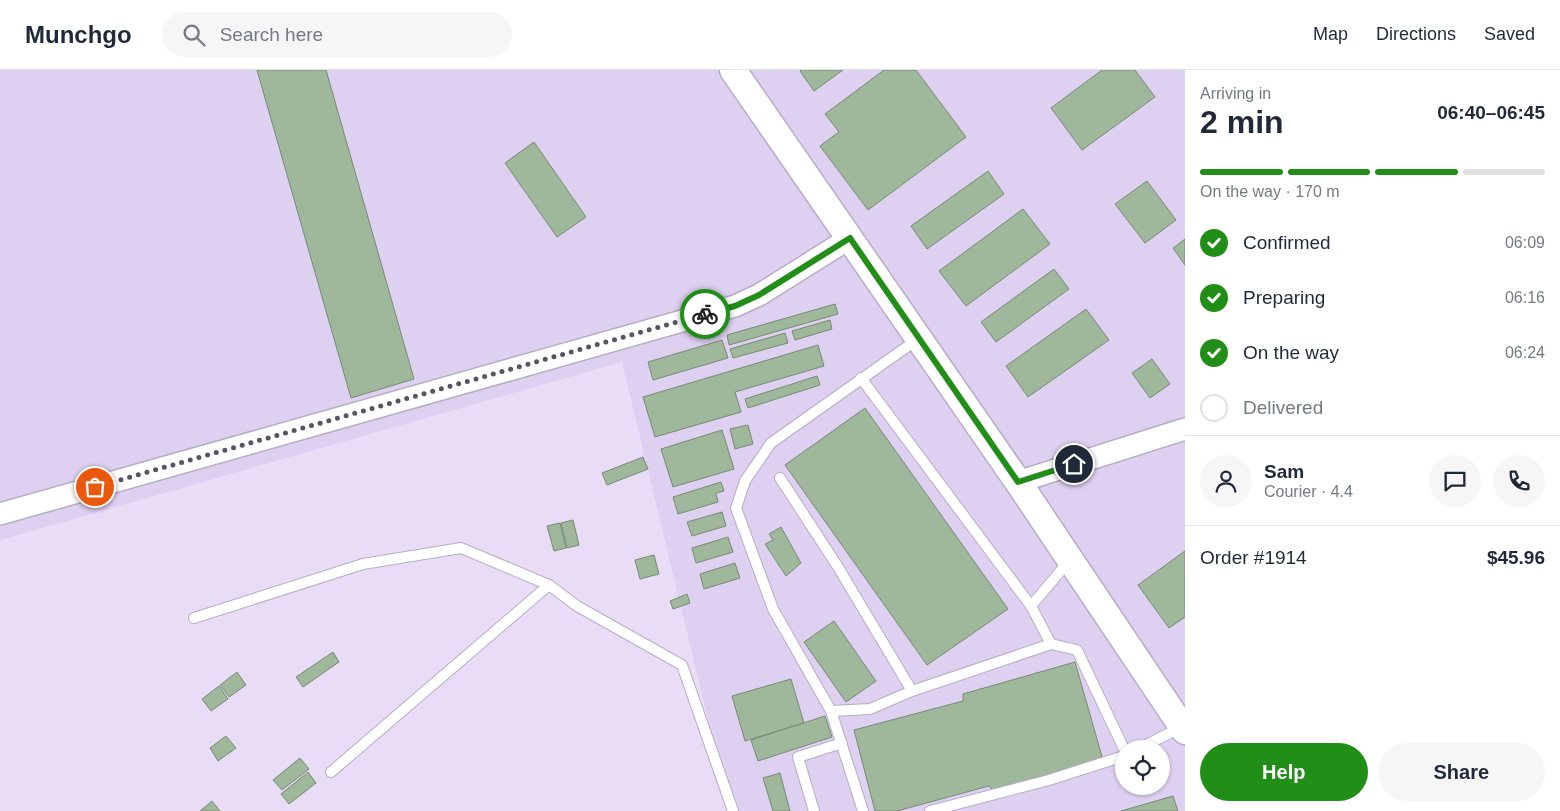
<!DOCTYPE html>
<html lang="en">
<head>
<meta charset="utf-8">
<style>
  body { margin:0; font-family:Arial,sans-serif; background:#f6f6f7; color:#1f2937; height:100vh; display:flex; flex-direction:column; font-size:19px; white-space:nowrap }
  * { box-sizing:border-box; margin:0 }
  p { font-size:16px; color:#747a83 }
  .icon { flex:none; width:28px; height:28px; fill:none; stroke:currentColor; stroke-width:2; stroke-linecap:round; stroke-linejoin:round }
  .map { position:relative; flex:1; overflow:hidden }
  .sheet { display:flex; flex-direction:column; background:#fff; width:375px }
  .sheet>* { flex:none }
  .tools { position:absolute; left:1115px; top:670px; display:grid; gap:10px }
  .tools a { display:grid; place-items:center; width:55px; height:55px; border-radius:50%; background:#fff; box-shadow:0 1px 4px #0004; font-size:25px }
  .pin { position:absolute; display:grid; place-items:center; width:42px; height:42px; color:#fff; margin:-21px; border:2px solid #fff; border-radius:50%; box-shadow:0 1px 5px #0007 }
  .courier { position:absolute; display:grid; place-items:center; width:50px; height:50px; margin:-25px; border:4px solid #218f17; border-radius:50%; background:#fff; color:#222; box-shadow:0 1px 6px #0007 }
  .overview em { font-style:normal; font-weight:800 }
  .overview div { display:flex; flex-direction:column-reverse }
  .overview { display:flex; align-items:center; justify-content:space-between; height:85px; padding:0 15px }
  h1 { font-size:32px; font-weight:800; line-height:38px }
  .bar { display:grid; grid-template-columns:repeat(4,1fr); gap:8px 5px; align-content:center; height:60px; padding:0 15px }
  .bar i { height:6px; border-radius:4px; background:#e0e1e3 }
  .bar .current { background:#218f17 }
  .bar p { grid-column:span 4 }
  .line { display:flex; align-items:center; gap:12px; padding:0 15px; border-top:1px solid #e0e1e3 }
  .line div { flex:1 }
  .round { display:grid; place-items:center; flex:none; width:52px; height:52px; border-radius:26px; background:#f6f6f7 }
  ol { padding:0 15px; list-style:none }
  li { display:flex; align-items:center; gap:15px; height:55px }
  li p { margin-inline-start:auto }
  li .icon { padding:5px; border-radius:50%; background:#218f17; color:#fff; stroke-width:4 }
  li:last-child { color:#747a83 }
  li i { width:28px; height:28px; border:2px solid #e0e1e3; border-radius:50% }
  .cta { display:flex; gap:10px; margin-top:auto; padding:10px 15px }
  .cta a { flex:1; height:58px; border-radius:30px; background:#218f17; color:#fff; font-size:20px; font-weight:800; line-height:58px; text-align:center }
  .cta a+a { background:#f6f6f7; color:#1f2937 }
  header { display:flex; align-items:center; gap:30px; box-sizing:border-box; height:70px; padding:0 25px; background:#fff; border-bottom:1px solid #e0e1e3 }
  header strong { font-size:24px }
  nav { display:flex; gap:28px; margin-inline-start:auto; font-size:18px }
  .search { width:350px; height:45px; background:#f6f6f7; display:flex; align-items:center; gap:12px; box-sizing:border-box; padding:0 18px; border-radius:28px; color:#747a83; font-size:19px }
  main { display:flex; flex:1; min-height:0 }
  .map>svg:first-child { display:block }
  .built { fill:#ded0f1; fill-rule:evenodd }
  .building { fill:#9fb79b; stroke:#778a74 }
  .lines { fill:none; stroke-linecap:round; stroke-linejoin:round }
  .service-casing { stroke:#b7acc6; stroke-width:12 }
  .minor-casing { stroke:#b7acc6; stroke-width:24 }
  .tertiary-casing { stroke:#b7acc6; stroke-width:29 }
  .service { stroke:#fff; stroke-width:10 }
  .minor { stroke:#fff; stroke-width:21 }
  .tertiary { stroke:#fff; stroke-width:26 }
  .done { stroke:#5a5462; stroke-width:5; stroke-dasharray:0 9 }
  .route { stroke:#218f17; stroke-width:6 }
</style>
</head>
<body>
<header>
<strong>Munchgo</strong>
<div class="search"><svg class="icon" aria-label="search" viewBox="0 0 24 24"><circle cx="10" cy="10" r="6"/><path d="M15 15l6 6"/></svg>Search here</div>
<nav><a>Map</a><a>Directions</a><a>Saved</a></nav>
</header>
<main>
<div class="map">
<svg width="1185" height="741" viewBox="0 0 1185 741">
  <rect width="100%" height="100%" fill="#e8dcf7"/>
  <!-- built -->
  <path class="built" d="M 0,0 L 1185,0 L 1185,741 L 730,741 L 622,292 L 0,470 ZM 1124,679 L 1161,679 L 1161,716 L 1124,716 Z"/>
  <!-- building -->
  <g class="building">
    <path d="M 257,0 L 326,0 L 414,309 L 351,328 Z"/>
    <path d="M 801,0 L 843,0 L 814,21 L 800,1 Z"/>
    <path d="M 884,0 L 916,0 L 966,67 L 868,140 L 820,76 L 839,62 L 825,44 Z"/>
    <path d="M 1102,0 L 1135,0 L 1155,27 L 1082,80 L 1051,38 Z"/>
    <path d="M 534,72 L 586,147 L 557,167 L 505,93 Z"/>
    <path d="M 988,101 L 1004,124 L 927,179 L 911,156 Z"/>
    <path d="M 1147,111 L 1176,150 L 1145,173 L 1115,134 Z"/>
    <path d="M 1023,139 L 1050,174 L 966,236 L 939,201 Z"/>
    <path d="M 1185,169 L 1185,195 L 1173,178 Z"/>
    <path d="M 1054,199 L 1069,219 L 996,272 L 981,252 Z"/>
    <path d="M 835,234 L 838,244 L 729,275 L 727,265 Z"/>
    <path d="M 1086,239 L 1109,270 L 1028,327 L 1006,296 Z"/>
    <path d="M 830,250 L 832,259 L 795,270 L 792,261 Z"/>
    <path d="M 785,263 L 788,273 L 733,288 L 730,279 Z"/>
    <path d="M 722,270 L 728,288 L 653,310 L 648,292 Z"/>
    <path d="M 818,275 L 824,296 L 735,322 L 741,342 L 655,367 L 643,327 Z"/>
    <path d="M 1152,289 L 1170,314 L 1150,328 L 1132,303 Z"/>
    <path d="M 817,306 L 820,315 L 748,338 L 745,329 Z"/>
    <path d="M 865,338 L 1008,539 L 927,595 L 785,395 Z"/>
    <path d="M 748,355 L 753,374 L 735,379 L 730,359 Z"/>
    <path d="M 722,360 L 734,399 L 673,417 L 661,379 Z"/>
    <path d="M 643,387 L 648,399 L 607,415 L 602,403 Z"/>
    <path d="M 721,412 L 724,421 L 716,423 L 718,432 L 678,444 L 673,427 Z"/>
    <path d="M 722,442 L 726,456 L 692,466 L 687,452 Z"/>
    <path d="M 573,450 L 579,475 L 567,478 L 561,453 Z"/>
    <path d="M 560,453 L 566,478 L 554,481 L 547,456 Z"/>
    <path d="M 781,457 L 801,493 L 786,506 L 765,474 L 773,470 L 769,464 Z"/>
    <path d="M 728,467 L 733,482 L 696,493 L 692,478 Z"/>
    <path d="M 1185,481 L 1185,547 L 1169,558 L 1138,515 Z"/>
    <path d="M 654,485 L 659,504 L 640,509 L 635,490 Z"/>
    <path d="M 735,493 L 740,508 L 704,519 L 700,504 Z"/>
    <path d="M 687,524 L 690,533 L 673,539 L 670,531 Z"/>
    <path d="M 834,551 L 876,611 L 846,632 L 804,572 Z"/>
    <path d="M 333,582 L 339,592 L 303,617 L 296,607 Z"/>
    <path d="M 1075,592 L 1103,690 L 994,721 L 989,716 L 897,741 L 875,741 L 854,660 L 963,631 L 963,624 Z"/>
    <path d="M 237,602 L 246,615 L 229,627 L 220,615 Z"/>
    <path d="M 791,609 L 804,653 L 745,671 L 732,626 Z"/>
    <path d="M 219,616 L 228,629 L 211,641 L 202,629 Z"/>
    <path d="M 825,646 L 832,667 L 758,691 L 751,670 Z"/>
    <path d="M 226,666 L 236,678 L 218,691 L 210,678 Z"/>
    <path d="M 300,688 L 309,699 L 282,720 L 273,710 Z"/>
    <path d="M 308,702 L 316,713 L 289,734 L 281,724 Z"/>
    <path d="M 780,703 L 790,741 L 773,741 L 763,708 Z"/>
    <path d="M 1173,726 L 1178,741 L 1121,741 Z"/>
    <path d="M 212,731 L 220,741 L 200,741 Z"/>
  </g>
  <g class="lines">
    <!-- service casing -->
    <g class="service-casing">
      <g id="service">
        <path d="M 918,269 L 771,373 L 745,411 L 736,438 L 773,539 L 831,641 L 870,639 L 912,621 L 1051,574 L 1031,536 L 1069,491"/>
        <path d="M 861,308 L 1031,536"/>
        <path d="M 780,408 L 838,497 L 912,621"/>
        <path d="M 194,548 L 363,494 L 461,478 L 549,515 L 577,536 L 682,595 L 733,741"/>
        <path d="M 1051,574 L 1077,580 L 1124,679"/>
        <path d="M 831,641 L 863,741"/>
        <path d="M 1139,679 L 1181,657"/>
        <path d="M 331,702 L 549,515"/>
        <path d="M 814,741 L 798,687 L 842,673"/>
        <path d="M 930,741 L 1049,710 L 1124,686"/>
      </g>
    </g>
    <!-- minor casing -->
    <g class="minor-casing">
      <g id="minor">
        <path d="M 1018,412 L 1185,359"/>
        <path d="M 0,444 L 735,236 L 759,225 L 850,168"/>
      </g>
    </g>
    <!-- tertiary casing -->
    <g class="tertiary-casing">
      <path id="tertiary" d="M 733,0 L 1018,412 L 1185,661"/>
    </g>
    <!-- service -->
    <use href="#service" class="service"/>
    <!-- minor -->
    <use href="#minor" class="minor"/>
    <!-- tertiary -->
    <use href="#tertiary" class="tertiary"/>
  </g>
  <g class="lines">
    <!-- done -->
    <path class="done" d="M 95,417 L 705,244"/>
    <!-- route -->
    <path class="route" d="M 705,244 L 735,236 L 759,225 L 850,168 L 1018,412 L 1074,394"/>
  </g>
</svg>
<div class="tools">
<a><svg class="icon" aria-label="locate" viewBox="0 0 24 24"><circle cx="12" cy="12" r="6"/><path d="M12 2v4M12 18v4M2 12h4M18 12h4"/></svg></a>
</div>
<div class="pin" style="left:95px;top:417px;background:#ea580c"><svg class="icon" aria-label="bag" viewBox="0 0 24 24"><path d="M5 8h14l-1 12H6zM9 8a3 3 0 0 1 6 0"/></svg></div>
<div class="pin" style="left:1074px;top:394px;background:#1f2937"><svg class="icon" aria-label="home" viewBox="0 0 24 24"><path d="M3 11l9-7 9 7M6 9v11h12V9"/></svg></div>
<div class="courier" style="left:705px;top:244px"><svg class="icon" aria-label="bike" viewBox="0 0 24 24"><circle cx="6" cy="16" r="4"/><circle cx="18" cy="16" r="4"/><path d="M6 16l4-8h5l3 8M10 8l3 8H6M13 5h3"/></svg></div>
</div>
<section class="sheet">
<div class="overview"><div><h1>2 min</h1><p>Arriving in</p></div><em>06:40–06:45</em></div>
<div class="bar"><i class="current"></i><i class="current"></i><i class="current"></i><i></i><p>On the way · 170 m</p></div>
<ol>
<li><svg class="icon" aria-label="check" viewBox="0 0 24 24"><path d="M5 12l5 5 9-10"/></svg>Confirmed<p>06:09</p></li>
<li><svg class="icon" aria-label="check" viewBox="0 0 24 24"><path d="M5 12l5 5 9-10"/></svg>Preparing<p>06:16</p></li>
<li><svg class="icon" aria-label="check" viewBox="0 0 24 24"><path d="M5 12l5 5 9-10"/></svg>On the way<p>06:24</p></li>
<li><i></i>Delivered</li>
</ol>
<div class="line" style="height:90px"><a class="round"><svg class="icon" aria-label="person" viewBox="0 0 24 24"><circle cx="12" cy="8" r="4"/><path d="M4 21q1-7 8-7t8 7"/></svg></a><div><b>Sam</b><p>Courier · 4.4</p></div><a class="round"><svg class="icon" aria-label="chat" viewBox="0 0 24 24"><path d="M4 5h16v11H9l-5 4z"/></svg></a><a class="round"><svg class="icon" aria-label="phone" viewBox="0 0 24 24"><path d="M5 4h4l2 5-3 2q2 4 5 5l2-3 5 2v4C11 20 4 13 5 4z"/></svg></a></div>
<div class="line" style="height:65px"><div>Order #1914</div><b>$45.96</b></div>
<div class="cta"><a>Help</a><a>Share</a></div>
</section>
</main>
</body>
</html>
